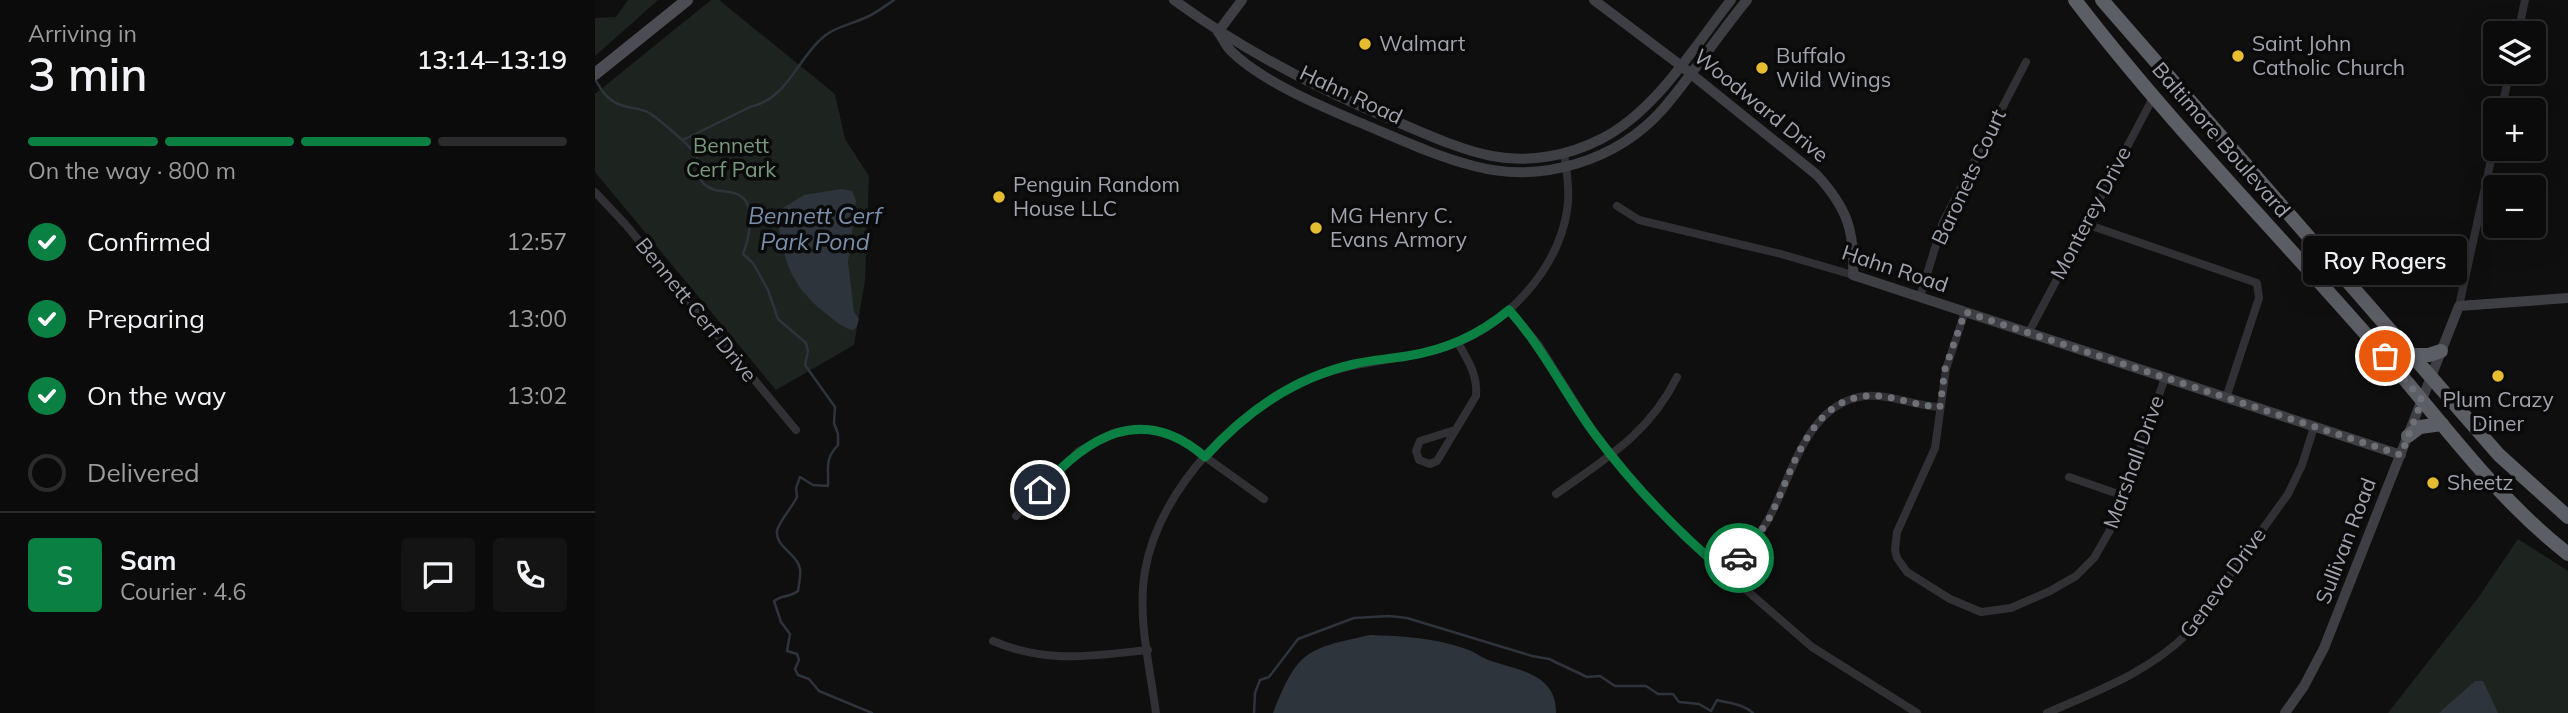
<!DOCTYPE html>
<html lang="en">
<head>
<meta charset="utf-8">
<style>
  body { margin:0; font-family:Mulish,sans-serif; background:#141415; color:#f1f3f6; height:100vh; display:flex; flex-direction:column; font-size:26px; white-space:nowrap }
  * { box-sizing:border-box; margin:0 }
  p { font-size:23px; color:#9a9b9d }
  .icon { flex:none; width:38px; height:38px; fill:none; stroke:currentColor; stroke-width:2; stroke-linecap:round; stroke-linejoin:round }
  .map { position:relative; flex:1; overflow:hidden }
  .details { display:flex; flex-direction:column; background:#0b0b0c; width:595px }
  .details>* { flex:none }
  .fabs { position:absolute; left:1888px; top:21px; display:grid; gap:14px }
  .fabs a { display:grid; place-items:center; width:63px; height:63px; border-radius:7px; background:#0b0b0c; box-shadow:0 7px 28px #0002,0 0 0 2px #2b2b2d; font-size:35px }
  .pin { position:absolute; display:grid; place-items:center; width:60px; height:60px; color:#fff; margin:-30px; border:4px solid #fff; border-radius:50%; box-shadow:0 2px 7px #0007 }
  .courier { position:absolute; display:grid; place-items:center; width:70px; height:70px; margin:-35px; border:5px solid #0b8043; border-radius:50%; background:#fff; color:#222; box-shadow:0 2px 9px #0007 }
  .bubble { position:absolute; height:49px; border-radius:7px; background:#0b0b0c; box-shadow:0 7px 28px #0002,0 0 0 2px #2b2b2d; font-size:23px; font-weight:600; line-height:49px; text-align:center }
  .head em { font-style:normal; font-weight:600 }
  .head div { display:flex; flex-direction:column-reverse }
  .head { display:flex; align-items:center; justify-content:space-between; height:119px; padding:0 28px }
  h1 { font-size:46px; font-weight:600; line-height:52px }
  .bar { display:grid; grid-template-columns:repeat(4,1fr); gap:10px 7px; align-content:center; height:84px; padding:0 28px }
  .bar i { height:9px; border-radius:5px; background:#2b2b2d }
  .bar .active { background:#0b8043 }
  .bar p { grid-column:span 4 }
  .line { display:flex; align-items:center; gap:18px; padding:0 28px; border-top:2px solid #2b2b2d }
  .line div { flex:1 }
  .round { display:grid; place-items:center; flex:none; width:74px; height:74px; border-radius:7px; background:#141415 }
  ol { padding:0 28px; list-style:none }
  li { display:flex; align-items:center; gap:21px; height:77px }
  li p { margin-inline-start:auto }
  li .icon { padding:7px; border-radius:50%; background:#0b8043; color:#fff; stroke-width:4 }
  li:last-child { color:#9a9b9d }
  li i { width:38px; height:38px; border:4px solid #2b2b2d; border-radius:50% }
  main { display:flex; flex:1; min-height:0 }
  .map>svg:first-child { display:block }
  .green { fill:#1d241f }
  .water { fill:#2d343c }
  .lines { fill:none; stroke-linecap:round; stroke-linejoin:round }
  .stream { stroke:#2d343c; stroke-width:2.5 }
  .street { stroke:#303035; stroke-width:8 }
  .secondary { stroke:#3e3f45; stroke-width:10 }
  .primary { stroke:#4c4d54; stroke-width:12 }
  .highway { stroke:#5c5e65; stroke-width:14 }
  .done { stroke:#6e7078; stroke-width:7; stroke-dasharray:0 12.6 }
  .route { stroke:#0b8043; stroke-width:9 }
  .poi-dot { fill:#e6bd31; stroke:#0a0a0b; stroke-width:2.5 }
  .labels { text-anchor:middle; stroke-width:7; stroke-linejoin:round; paint-order:stroke }
  .poi-label { font-size:21px; fill:#a1a4b0; stroke:#0a0a0b; text-anchor:start }
  .street-label { font-size:21px; fill:#a1a4b0; stroke:#0a0a0b }
  .park-label { font-size:21px; fill:#789b7e; stroke:#0a0a0b }
  .water-label { font-size:23px; font-style:italic; fill:#788eaa; stroke:#0a0a0b }
</style>
</head>
<body>
<main>
<section class="details">
<div class="head"><div><h1>3 min</h1><p>Arriving in</p></div><em>13:14–13:19</em></div>
<div class="bar"><i class="active"></i><i class="active"></i><i class="active"></i><i></i><p>On the way · 800 m</p></div>
<ol>
<li><svg class="icon" aria-label="check" viewBox="0 0 24 24"><path d="M5 12l5 5 9-10"/></svg>Confirmed<p>12:57</p></li>
<li><svg class="icon" aria-label="check" viewBox="0 0 24 24"><path d="M5 12l5 5 9-10"/></svg>Preparing<p>13:00</p></li>
<li><svg class="icon" aria-label="check" viewBox="0 0 24 24"><path d="M5 12l5 5 9-10"/></svg>On the way<p>13:02</p></li>
<li><i></i>Delivered</li>
</ol>
<div class="line" style="height:126px"><b class="round" style="background:#0b8043;color:#fff">S</b><div><b>Sam</b><p>Courier · 4.6</p></div><a class="round"><svg class="icon" aria-label="chat" viewBox="0 0 24 24"><path d="M4 5h16v11H9l-5 4z"/></svg></a><a class="round"><svg class="icon" aria-label="phone" viewBox="0 0 24 24"><path d="M5 4h4l2 5-3 2q2 4 5 5l2-3 5 2v4C11 20 4 13 5 4z"/></svg></a></div>
</section>
<div class="map">
<svg width="1973" height="713" viewBox="0 0 1973 713">
  <rect width="100%" height="100%" fill="#0f0f10"/>
  <!-- green -->
  <g class="green">
    <path d="M 33,0 L 63,0 L 0,56 L 0,18 L 21,17 Z"/>
    <path d="M 116,0 L 124,0 L 240,94 L 250,139 L 274,176 L 270,280 L 259,345 L 181,390 L 0,172 L 0,94 Z"/>
    <path d="M 1923,539 L 1973,571 L 1973,713 L 1793,713 L 1883,598 Z"/>
  </g>
  <!-- water -->
  <g class="water">
    <path d="M 246,189 L 257,191 L 261,201 L 253,262 L 259,312 L 264,319 L 262,326 L 258,330 C 247,328 238,319 229,312 C 194,284 188,258 182,215 L 183,211 L 209,195 Z"/>
    <path d="M 775,635 C 808,636 840,638 871,649 C 880,652 887,658 896,661 C 923,670 962,674 961,713 L 678,713 C 703,650 711,649 775,635 Z"/>
    <path d="M 1880,681 L 1888,681 L 1903,713 L 1844,713 Z"/>
  </g>
  <g class="lines">
    <!-- stream -->
    <g class="stream">
      <path d="M 0,79 C 6,90 13,101 26,105 C 36,109 45,107 56,114 C 66,121 76,130 85,138 C 92,144 98,150 102,158 C 106,167 102,177 109,184 C 122,195 131,188 144,195 C 162,204 154,239 148,254 L 158,263 L 173,290 L 183,319 L 211,343 L 213,351 L 210,365 L 240,407 L 239,423 L 243,434 L 243,445 C 229,460 234,467 233,486 L 218,485 L 205,477 L 201,488 L 202,497 C 198,506 183,523 182,531 C 180,547 202,553 205,569 C 206,575 204,584 203,591 C 196,597 187,595 179,601 L 186,622 L 195,634 L 192,651 L 202,654 L 204,660 L 200,669 L 203,675 L 214,679 L 224,691 L 277,713"/>
      <path d="M 88,140 L 155,107 C 191,99 201,63 224,41 C 237,27 255,25 272,17 C 281,13 290,6 299,0"/>
      <path d="M 659,713 L 660,693 L 665,680 L 674,677 L 703,639 L 759,618 L 794,616 L 812,618 L 937,656 L 954,659 L 992,677 L 1005,676 L 1020,686 L 1051,686 L 1063,694 L 1078,694 L 1084,702 L 1104,704 L 1116,711 L 1122,700 C 1136,704 1146,703 1158,713"/>
    </g>
    <!-- street -->
    <g class="street">
      <path d="M 1923,33 L 1930,0"/>
      <path d="M 1906,110 L 1915,72"/>
      <path d="M 0,192 L 31,225 L 201,430"/>
      <path d="M 1022,206 L 1044,220 L 1186,254 L 1258,275"/>
      <path d="M 1491,224 L 1662,283 L 1664,298 L 1631,398"/>
      <path d="M 1325,297 L 1348,222 L 1431,62"/>
      <path d="M 1864,306 L 1900,142"/>
      <path d="M 914,310 L 943,344 L 997,430 L 1016,455 L 1053,499 L 1089,536 L 1217,647 L 1322,713"/>
      <path d="M 1370,312 L 1351,369 L 1340,448 L 1302,532 L 1300,550 L 1302,558 L 1312,572 L 1355,599 L 1386,612 L 1416,608 L 1455,591 L 1481,576 L 1499,558 L 1518,525 L 1570,378"/>
      <path d="M 1434,332 L 1559,96"/>
      <path d="M 860,430 L 825,441 L 821,451 L 824,460 L 835,464 L 842,461 L 881,396 C 883,376 873,360 863,343"/>
      <path d="M 1474,477 L 1529,496"/>
      <path d="M 961,494 C 1010,459 1054,434 1082,377"/>
      <path d="M 421,516 L 484,451 L 518,433 L 535,430 L 559,430 L 584,438 L 669,499"/>
      <path d="M 1131,573 C 1147,556 1163,538 1174,518 C 1198,474 1212,403 1270,396 C 1295,394 1320,406 1345,407"/>
      <path d="M 398,641 C 451,664 497,656 553,650"/>
      <path d="M 561,713 C 555,667 542,617 550,571 C 564,488 645,405 722,376 C 763,360 808,361 850,347 C 908,329 962,272 972,211 C 975,192 972,173 969,153"/>
      <path d="M 1452,713 C 1502,691 1554,672 1593,633 L 1693,494 L 1707,465 L 1719,427"/>
    </g>
    <!-- secondary -->
    <g class="secondary">
      <path d="M 579,0 C 649,51 726,91 807,124 C 836,136 866,150 897,156 C 934,163 973,156 1006,139 C 1060,112 1099,47 1136,0"/>
      <path d="M 999,0 L 1085,65 L 1222,175 C 1252,208 1260,231 1258,275 L 1806,455"/>
      <path d="M 623,32 L 647,0"/>
      <path d="M 624,33 C 628,39 631,46 636,51 C 665,80 723,105 761,121 C 800,137 839,156 879,166 C 946,184 1022,161 1068,109 C 1098,74 1123,35 1152,0"/>
      <path d="M 1690,713 L 1709,686 L 1729,648 L 1864,306 L 1973,298"/>
    </g>
    <!-- primary -->
    <path class="primary" d="M 0,74 L 92,0"/>
    <!-- highway -->
    <g class="highway">
      <path d="M 1480,0 C 1571,119 1677,227 1776,340 C 1840,412 1896,494 1973,554"/>
      <path d="M 1507,0 L 1904,455 L 1973,517"/>
      <path d="M 1817,355 L 1834,355 L 1846,351"/>
      <path d="M 1813,436 L 1825,427 L 1847,424"/>
    </g>
  </g>
  <g class="lines">
    <!-- done -->
    <path class="done" d="M 1144,558 C 1156,545 1167,531 1176,515 C 1197,472 1214,401 1271,396 C 1296,394 1320,406 1345,407 L 1350,369 L 1370,312 L 1806,455 L 1827,400 L 1790,356"/>
    <!-- route -->
    <path class="route" d="M 445,490 C 492,437 547,402 610,457 C 651,412 698,378 759,364 C 776,360 794,359 812,356 C 851,350 884,335 914,310 C 948,348 969,392 999,433 C 1038,486 1082,531 1131,573 L 1144,558"/>
  </g>
  <!-- markers -->
  <g class="poi-dot">
    <circle cx="770" cy="44" r="7"/>
    <circle cx="1643" cy="56" r="7"/>
    <circle cx="1167" cy="68" r="7"/>
    <circle cx="404" cy="197" r="7"/>
    <circle cx="721" cy="228" r="7"/>
    <circle cx="1903" cy="376" r="7"/>
    <circle cx="1838" cy="483" r="7"/>
  </g>
  <g class="labels">
    <!-- poi labels -->
    <g class="poi-label">
      <text x="784" y="51">Walmart</text>
      <text x="1657" y="51">Saint John<tspan x="1657" dy="24">Catholic Church</tspan></text>
      <text x="1181" y="63">Buffalo<tspan x="1181" dy="24">Wild Wings</tspan></text>
      <text x="418" y="192">Penguin Random<tspan x="418" dy="24">House LLC</tspan></text>
      <text x="735" y="223">MG Henry C.<tspan x="735" dy="24">Evans Armory</tspan></text>
      <text x="1903" y="407" text-anchor="middle">Plum Crazy<tspan x="1903" dy="24">Diner</tspan></text>
      <text x="1852" y="490">Sheetz</text>
    </g>
    <!-- street labels -->
    <g class="street-label">
      <text transform="translate(756 95) rotate(25)" y="7">Hahn Road</text>
      <text transform="translate(1166 106) rotate(39)" y="7">Woodward Drive</text>
      <text transform="translate(1626 140) rotate(49)" y="7">Baltimore Boulevard</text>
      <text transform="translate(1374 177) rotate(-65)" y="7">Baronets Court</text>
      <text transform="translate(1496 213) rotate(-62)" y="7">Monterey Drive</text>
      <text transform="translate(1300 269) rotate(18)" y="7">Hahn Road</text>
      <text transform="translate(101 310) rotate(51)" y="7">Bennett Cerf Drive</text>
      <text transform="translate(1539 462) rotate(-70)" y="7">Marshall Drive</text>
      <text transform="translate(1751 541) rotate(-69)" y="7">Sullivan Road</text>
      <text transform="translate(1628 583) rotate(-54)" y="7">Geneva Drive</text>
    </g>
    <!-- park labels -->
    <g class="park-label">
      <text x="136" y="153">Bennett<tspan x="136" dy="24">Cerf Park</tspan></text>
    </g>
    <!-- water labels -->
    <g class="water-label">
      <text x="220" y="224">Bennett Cerf<tspan x="220" dy="26">Park Pond</tspan></text>
    </g>
  </g>
</svg>
<div class="fabs">
<a><svg class="icon" aria-label="layers" viewBox="0 0 24 24"><path d="M12 4l9 5-9 5-9-5zM3 14l9 5 9-5"/></svg></a>
<a>+</a>
<a>−</a>
</div>
<div class="pin" style="left:1790px;top:356px;background:#ea580c"><svg class="icon" aria-label="bag" viewBox="0 0 24 24"><path d="M5 8h14l-1 12H6zM9 8a3 3 0 0 1 6 0"/></svg></div>
<div class="pin" style="left:445px;top:490px;background:#1f2937"><svg class="icon" aria-label="home" viewBox="0 0 24 24"><path d="M3 11l9-7 9 7M6 9v11h12V9"/></svg></div>
<div class="courier" style="left:1144px;top:558px"><svg class="icon" aria-label="car" viewBox="0 0 24 24"><path d="M5 17H2v-5l4-1 3-4h7l3 4 3 1v5h-3M9 17h6M6 11h13"/><circle cx="7" cy="17" r="2"/><circle cx="17" cy="17" r="2"/></svg></div>
<div class="bubble" style="left:1708px;top:236px;width:164px">Roy Rogers</div>
</div>
</main>
</body>
</html>
